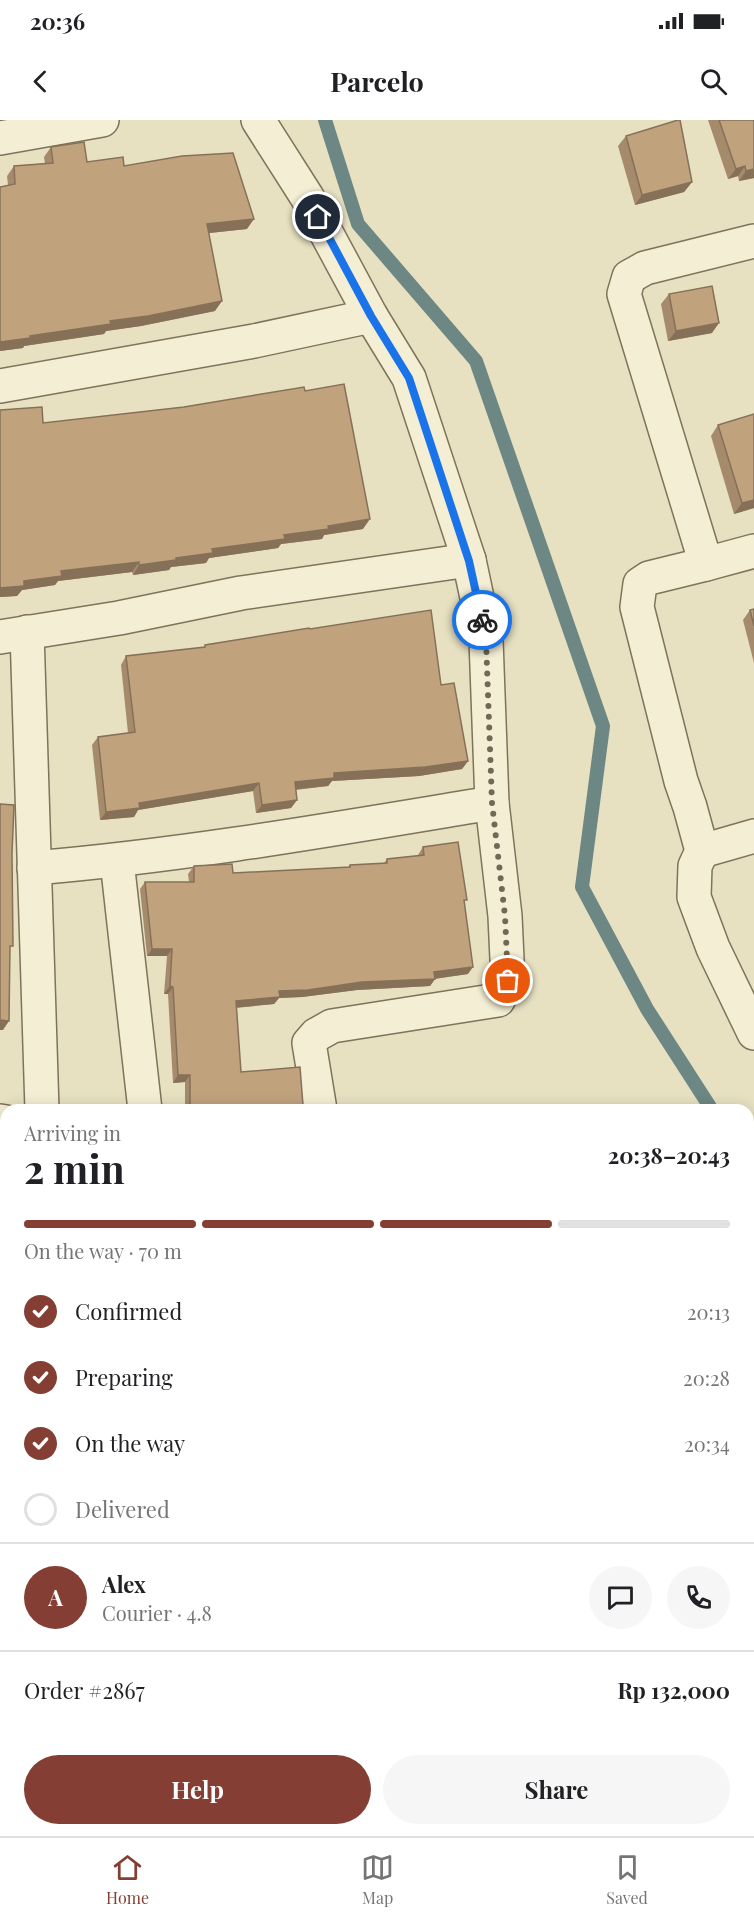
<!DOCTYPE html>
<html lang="en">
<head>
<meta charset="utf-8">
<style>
  body { margin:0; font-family:"Playfair Display",serif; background:#f6f6f6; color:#202124; height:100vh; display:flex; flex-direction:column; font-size:22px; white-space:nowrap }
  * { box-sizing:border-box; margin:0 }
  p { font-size:20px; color:#757577 }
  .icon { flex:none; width:33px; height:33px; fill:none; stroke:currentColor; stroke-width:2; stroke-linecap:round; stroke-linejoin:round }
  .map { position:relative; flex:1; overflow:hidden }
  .drawer { position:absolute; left:0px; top:984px; width:754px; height:732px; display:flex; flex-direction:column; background:#fff; border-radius:18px 18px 0 0; box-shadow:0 3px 15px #0003 }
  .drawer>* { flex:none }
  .pin { position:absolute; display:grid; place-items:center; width:51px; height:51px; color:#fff; margin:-26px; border:3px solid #fff; border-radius:50%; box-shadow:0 2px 6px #0007 }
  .courier { position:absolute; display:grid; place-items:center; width:60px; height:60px; margin:-30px; border:4px solid #1a73e8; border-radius:50%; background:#fff; color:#222; box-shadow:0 2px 8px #0007 }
  .summary em { font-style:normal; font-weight:700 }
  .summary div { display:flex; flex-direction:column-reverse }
  .summary { display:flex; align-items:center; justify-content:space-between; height:102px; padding:0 24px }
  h1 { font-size:39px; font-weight:700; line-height:45px }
  .bar { display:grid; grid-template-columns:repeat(4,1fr); gap:9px 6px; align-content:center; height:72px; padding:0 24px }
  .bar i { height:8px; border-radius:4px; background:#e0e0e0 }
  .bar .current { background:#853e34 }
  .bar p { grid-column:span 4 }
  .line { display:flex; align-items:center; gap:15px; padding:0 24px; border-top:2px solid #e0e0e0 }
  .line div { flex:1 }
  .round { display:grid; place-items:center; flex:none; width:63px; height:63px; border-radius:32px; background:#f6f6f6 }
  ol { padding:0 24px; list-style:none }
  li { display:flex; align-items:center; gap:18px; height:66px }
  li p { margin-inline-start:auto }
  li .icon { padding:6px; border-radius:50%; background:#853e34; color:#fff; stroke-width:4 }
  li:last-child { color:#757577 }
  li i { width:33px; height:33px; border:3px solid #e0e0e0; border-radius:50% }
  .action { display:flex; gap:12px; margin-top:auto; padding:12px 24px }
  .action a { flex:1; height:69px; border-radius:36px; background:#853e34; color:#fff; font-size:24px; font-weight:700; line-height:69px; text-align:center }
  .action a+a { background:#f6f6f6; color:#202124 }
  .status { display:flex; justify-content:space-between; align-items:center; height:42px; padding:0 30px; background:#fff; direction:ltr }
  .status svg { height:16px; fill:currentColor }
  header { display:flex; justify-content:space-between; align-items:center; height:78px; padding:0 24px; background:#fff; font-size:27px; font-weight:700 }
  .tabs { display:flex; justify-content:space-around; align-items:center; height:84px; border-top:2px solid #e0e0e0; background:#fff; font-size:16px; color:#757577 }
  .tabs a { display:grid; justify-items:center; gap:3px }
  .tabs .current { color:#853e34 }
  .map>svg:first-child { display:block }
  .farmland { fill:url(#farmland-dots) }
  .cemetery { fill:url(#cemetery-stones) }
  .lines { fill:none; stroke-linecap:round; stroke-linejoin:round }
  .stream { stroke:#6c8784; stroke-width:14 }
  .minor-casing { stroke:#7e735b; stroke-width:36 }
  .minor { stroke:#f3eed4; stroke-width:33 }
  .wall { fill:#a58b6c }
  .shaded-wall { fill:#867158 }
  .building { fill:#c0a27d; stroke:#867158; stroke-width:1.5 }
  .done { stroke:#706957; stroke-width:6; stroke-dasharray:0 10.8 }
  .route { stroke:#1a73e8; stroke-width:8 }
</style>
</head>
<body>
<div class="status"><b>20:36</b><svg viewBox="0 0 49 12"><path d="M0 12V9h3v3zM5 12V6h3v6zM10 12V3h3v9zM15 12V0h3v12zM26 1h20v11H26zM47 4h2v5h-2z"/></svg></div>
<header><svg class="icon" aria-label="back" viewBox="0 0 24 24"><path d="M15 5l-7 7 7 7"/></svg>Parcelo<svg class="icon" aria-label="search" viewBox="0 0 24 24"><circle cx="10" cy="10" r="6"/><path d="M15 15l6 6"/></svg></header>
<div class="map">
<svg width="754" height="1716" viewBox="0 0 754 1716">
  <defs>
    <pattern id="farmland-dots" width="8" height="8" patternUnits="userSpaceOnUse" patternTransform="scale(1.5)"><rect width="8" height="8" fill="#dbdab0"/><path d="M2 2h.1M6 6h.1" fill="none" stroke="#bcbb97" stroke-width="1.8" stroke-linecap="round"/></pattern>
    <pattern id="cemetery-stones" width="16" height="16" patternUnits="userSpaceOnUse" patternTransform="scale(1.5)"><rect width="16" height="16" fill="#b0b996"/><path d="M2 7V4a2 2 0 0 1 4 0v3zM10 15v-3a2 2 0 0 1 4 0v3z" fill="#90967a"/></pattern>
  </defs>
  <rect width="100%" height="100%" fill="#e7e1c2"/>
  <!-- farmland -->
  <path class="farmland" d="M 749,1350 L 754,1350 L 754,1716 L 504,1716 L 504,1710 L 748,1710 Z"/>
  <!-- cemetery -->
  <path class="cemetery" d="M 0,1189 L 6,1189 L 6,1710 L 504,1710 L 504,1716 L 0,1716 Z"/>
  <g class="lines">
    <!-- stream -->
    <g class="stream">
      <path d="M 325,0 L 358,104 L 476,241 L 603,606 L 582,767 L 647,889 L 712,990"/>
      <path d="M 748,1037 L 754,1041"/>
      <path d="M 748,1166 L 754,1157"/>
      <path d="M 748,1376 L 754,1379"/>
    </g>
    <!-- minor casing -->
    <g class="minor-casing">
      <g id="minor">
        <path d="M 258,0 L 307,77 L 371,196 L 409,258 L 469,440 L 486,520 L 492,683 L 505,796 L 508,861 L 498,880 L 332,906 L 316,915 L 309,923 L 320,990"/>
        <path d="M 0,18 L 102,0"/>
        <path d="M 754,121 L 645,148 L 629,157 L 624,174 L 706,444 L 754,431"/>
        <path d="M 0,266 L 254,221 L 371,196"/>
        <path d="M 706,444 L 649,458 L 640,464 L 637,487 L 681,661 L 690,687 L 702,731 L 695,746 L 694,777 L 713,828 L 754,913"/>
        <path d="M 27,512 L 42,990"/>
        <path d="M 0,517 L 119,498 L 241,473 L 469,440"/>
        <path d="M 702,731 L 754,716"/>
        <path d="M 117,741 L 145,990"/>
        <path d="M 34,748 C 188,735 340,708 492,683"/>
        <path d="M 0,1001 L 6,1002"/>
        <path d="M 0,1192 L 6,1192"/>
      </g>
    </g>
    <!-- minor -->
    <use href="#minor" class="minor"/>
  </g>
  <!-- wall -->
  <g class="wall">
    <path d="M 708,0 L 754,0 L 754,58 L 739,61 L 738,56 L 728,59 Z"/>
    <path d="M 626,16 L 692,62 L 684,72 L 635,85 L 618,26 Z"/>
    <path d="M 51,27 L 87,42 L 124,46 L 247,109 L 209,113 L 215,191 L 141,206 L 106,211 L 104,214 L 24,226 L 23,228 L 0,231 L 0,67 L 8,65 L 7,56 L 14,46 L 45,44 L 44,37 Z"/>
    <path d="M 669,174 L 712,213 L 668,221 L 661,184 Z"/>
    <path d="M 305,271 L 363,409 L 324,415 L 322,419 L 281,424 L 278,428 L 209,438 L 206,443 L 171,447 L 169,450 L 133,455 L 132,452 L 58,461 L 55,465 L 22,470 L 17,476 L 0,477 L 0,290 L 43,303 L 184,287 Z"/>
    <path d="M 754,294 L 754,388 L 734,394 L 711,316 L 718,305 Z"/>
    <path d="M 754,489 L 754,543 L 743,500 L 750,490 Z"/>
    <path d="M 310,509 L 441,565 L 468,641 L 462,649 L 419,656 L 332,661 L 328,666 L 296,670 L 297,680 L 291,688 L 256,693 L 253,671 L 138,690 L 134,697 L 100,700 L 92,625 L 98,617 L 128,613 L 121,545 L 126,536 L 204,527 L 205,525 Z"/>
    <path d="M 423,727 L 464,784 L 468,854 L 435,859 L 430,866 L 357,870 L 302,877 L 279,878 L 274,884 L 236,888 L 241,952 L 303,985 L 300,990 L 185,990 L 185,962 L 173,963 L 168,874 L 164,874 L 167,836 L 147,836 L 140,769 L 145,762 L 189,762 L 188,754 L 194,746 L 233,753 L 348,747 L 350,745 L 384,743 L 387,739 L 418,736 L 418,735 Z"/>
  </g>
  <!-- shaded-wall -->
  <g class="shaded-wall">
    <path d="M 745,46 L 738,56 L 728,59 L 736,49 Z"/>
    <path d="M 754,49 L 754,58 L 739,61 L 746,51 Z"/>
    <path d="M 692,62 L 684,72 L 635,85 L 642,75 Z"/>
    <path d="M 254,99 L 247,109 L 200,114 L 207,104 Z"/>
    <path d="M 222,181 L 215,191 L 141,206 L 106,211 L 104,214 L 24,226 L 23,228 L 0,231 L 0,222 Z"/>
    <path d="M 719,203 L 712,213 L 668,221 L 676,211 Z"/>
    <path d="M 754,380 L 754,388 L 734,394 L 742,383 Z"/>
    <path d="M 370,399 L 363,409 L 324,415 L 322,419 L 281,424 L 278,428 L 209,438 L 206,443 L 171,447 L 169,450 L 133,455 L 139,445 L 328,406 Z"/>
    <path d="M 139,442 L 132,452 L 58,461 L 55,465 L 22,470 L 17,476 L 0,477 L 0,468 L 24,461 L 61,451 Z"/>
    <path d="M 468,641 L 462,649 L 419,656 L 332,661 L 328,666 L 289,670 L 295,662 L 334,653 Z"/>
    <path d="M 259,663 L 253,671 L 138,690 L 134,697 L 100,700 L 106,692 L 139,683 Z"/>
    <path d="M 297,680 L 291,688 L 256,693 L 262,685 Z"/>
    <path d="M 152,829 L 172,829 L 167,836 L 147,836 Z"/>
    <path d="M 473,847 L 468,854 L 432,859 L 435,859 L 430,866 L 357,870 L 302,877 L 279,878 L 274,884 L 231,888 L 236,881 L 279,871 Z"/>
    <path d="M 170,866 L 173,867 L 168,874 L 164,874 Z"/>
    <path d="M 0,900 L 9,901 L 3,910 L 0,910 Z"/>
    <path d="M 178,955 L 190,955 L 185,962 L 173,963 Z"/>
    <path d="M 303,985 L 300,990 L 246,990 Z"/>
    <path d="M 4,1108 L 6,1108 L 6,1113 L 0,1113 Z"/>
  </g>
  <!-- building -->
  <g class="building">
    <path d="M 678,0 L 680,0 L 692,62 L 642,75 L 626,16 Z"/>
    <path d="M 719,0 L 754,0 L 754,49 L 746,51 L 745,46 L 736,49 Z"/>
    <path d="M 84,22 L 87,42 L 123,37 L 124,46 L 182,36 L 233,33 L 254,99 L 207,104 L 222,181 L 148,196 L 110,201 L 111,204 L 30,216 L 30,218 L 0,222 L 0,67 L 15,64 L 14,46 L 53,43 L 51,27 Z"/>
    <path d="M 712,166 L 719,203 L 676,211 L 669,174 Z"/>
    <path d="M 344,264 L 370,399 L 328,406 L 329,409 L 284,415 L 285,419 L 212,429 L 213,433 L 176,438 L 176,440 L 139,445 L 139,442 L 61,451 L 62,456 L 24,461 L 24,466 L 0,468 L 0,290 L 42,287 L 43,303 L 184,287 L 304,267 L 305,271 Z"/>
    <path d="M 754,294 L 754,380 L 742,383 L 718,305 Z"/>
    <path d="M 754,489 L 754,506 L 750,490 Z"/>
    <path d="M 431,490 L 441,565 L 454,563 L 468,641 L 425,647 L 334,653 L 334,658 L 295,662 L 297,680 L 262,685 L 259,663 L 139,683 L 140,688 L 106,692 L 98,617 L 135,612 L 126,536 L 205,527 L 205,525 L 309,508 L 310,509 Z"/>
    <path d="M 0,684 L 14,685 L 12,733 L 13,826 L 10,826 L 9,901 L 0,900 Z"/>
    <path d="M 458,722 L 467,780 L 464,780 L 473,847 L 434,852 L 435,859 L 362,862 L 308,870 L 279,871 L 280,877 L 236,881 L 241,952 L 300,947 L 303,985 L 247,990 L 190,990 L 190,955 L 178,955 L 173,867 L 170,866 L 172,829 L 152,829 L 145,762 L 194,762 L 194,746 L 232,744 L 233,753 L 350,747 L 350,745 L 387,743 L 387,739 L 424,735 L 423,727 Z"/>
    <path d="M 0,1053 L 6,1053 L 6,1108 L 4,1108 L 4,1105 L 0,1105 Z"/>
  </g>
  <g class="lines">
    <!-- done -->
    <path class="done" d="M 482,500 L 486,520 L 492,683 L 505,796 L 508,861"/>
    <!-- route -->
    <path class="route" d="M 318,97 L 371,196 L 409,258 L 469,441 L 482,500"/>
  </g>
</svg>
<div class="pin" style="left:508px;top:861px;background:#ea580c"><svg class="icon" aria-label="bag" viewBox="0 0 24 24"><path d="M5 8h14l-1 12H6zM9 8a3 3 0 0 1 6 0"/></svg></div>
<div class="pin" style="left:318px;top:97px;background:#1f2937"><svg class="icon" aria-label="home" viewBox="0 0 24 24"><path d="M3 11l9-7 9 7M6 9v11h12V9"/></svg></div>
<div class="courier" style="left:482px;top:500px"><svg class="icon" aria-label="bike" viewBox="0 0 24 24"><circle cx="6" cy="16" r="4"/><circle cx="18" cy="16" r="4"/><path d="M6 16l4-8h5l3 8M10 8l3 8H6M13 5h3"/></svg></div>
<section class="drawer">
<div class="summary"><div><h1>2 min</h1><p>Arriving in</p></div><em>20:38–20:43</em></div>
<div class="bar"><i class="current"></i><i class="current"></i><i class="current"></i><i></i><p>On the way · 70 m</p></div>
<ol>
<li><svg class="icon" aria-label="check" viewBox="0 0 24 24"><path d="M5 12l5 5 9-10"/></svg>Confirmed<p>20:13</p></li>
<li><svg class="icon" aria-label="check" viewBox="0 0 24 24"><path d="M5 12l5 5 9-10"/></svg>Preparing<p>20:28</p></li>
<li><svg class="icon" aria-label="check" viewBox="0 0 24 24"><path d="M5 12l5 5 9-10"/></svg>On the way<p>20:34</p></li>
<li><i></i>Delivered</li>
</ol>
<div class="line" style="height:108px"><b class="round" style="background:#853e34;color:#fff">A</b><div><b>Alex</b><p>Courier · 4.8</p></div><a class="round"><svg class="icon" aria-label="chat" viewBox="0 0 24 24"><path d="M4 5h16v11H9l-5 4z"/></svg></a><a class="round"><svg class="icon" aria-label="phone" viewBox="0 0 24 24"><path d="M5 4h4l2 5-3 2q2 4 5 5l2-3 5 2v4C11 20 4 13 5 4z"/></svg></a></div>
<div class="line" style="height:78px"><div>Order #2867</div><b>Rp 132,000</b></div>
<div class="action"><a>Help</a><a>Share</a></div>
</section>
</div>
<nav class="tabs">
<a class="current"><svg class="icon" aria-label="home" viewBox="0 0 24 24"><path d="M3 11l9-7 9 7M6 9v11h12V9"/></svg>Home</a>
<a><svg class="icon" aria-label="map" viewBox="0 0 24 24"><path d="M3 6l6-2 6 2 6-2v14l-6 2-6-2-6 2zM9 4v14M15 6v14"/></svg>Map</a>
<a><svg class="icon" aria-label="saved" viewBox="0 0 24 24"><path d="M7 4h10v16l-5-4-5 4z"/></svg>Saved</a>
</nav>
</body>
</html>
